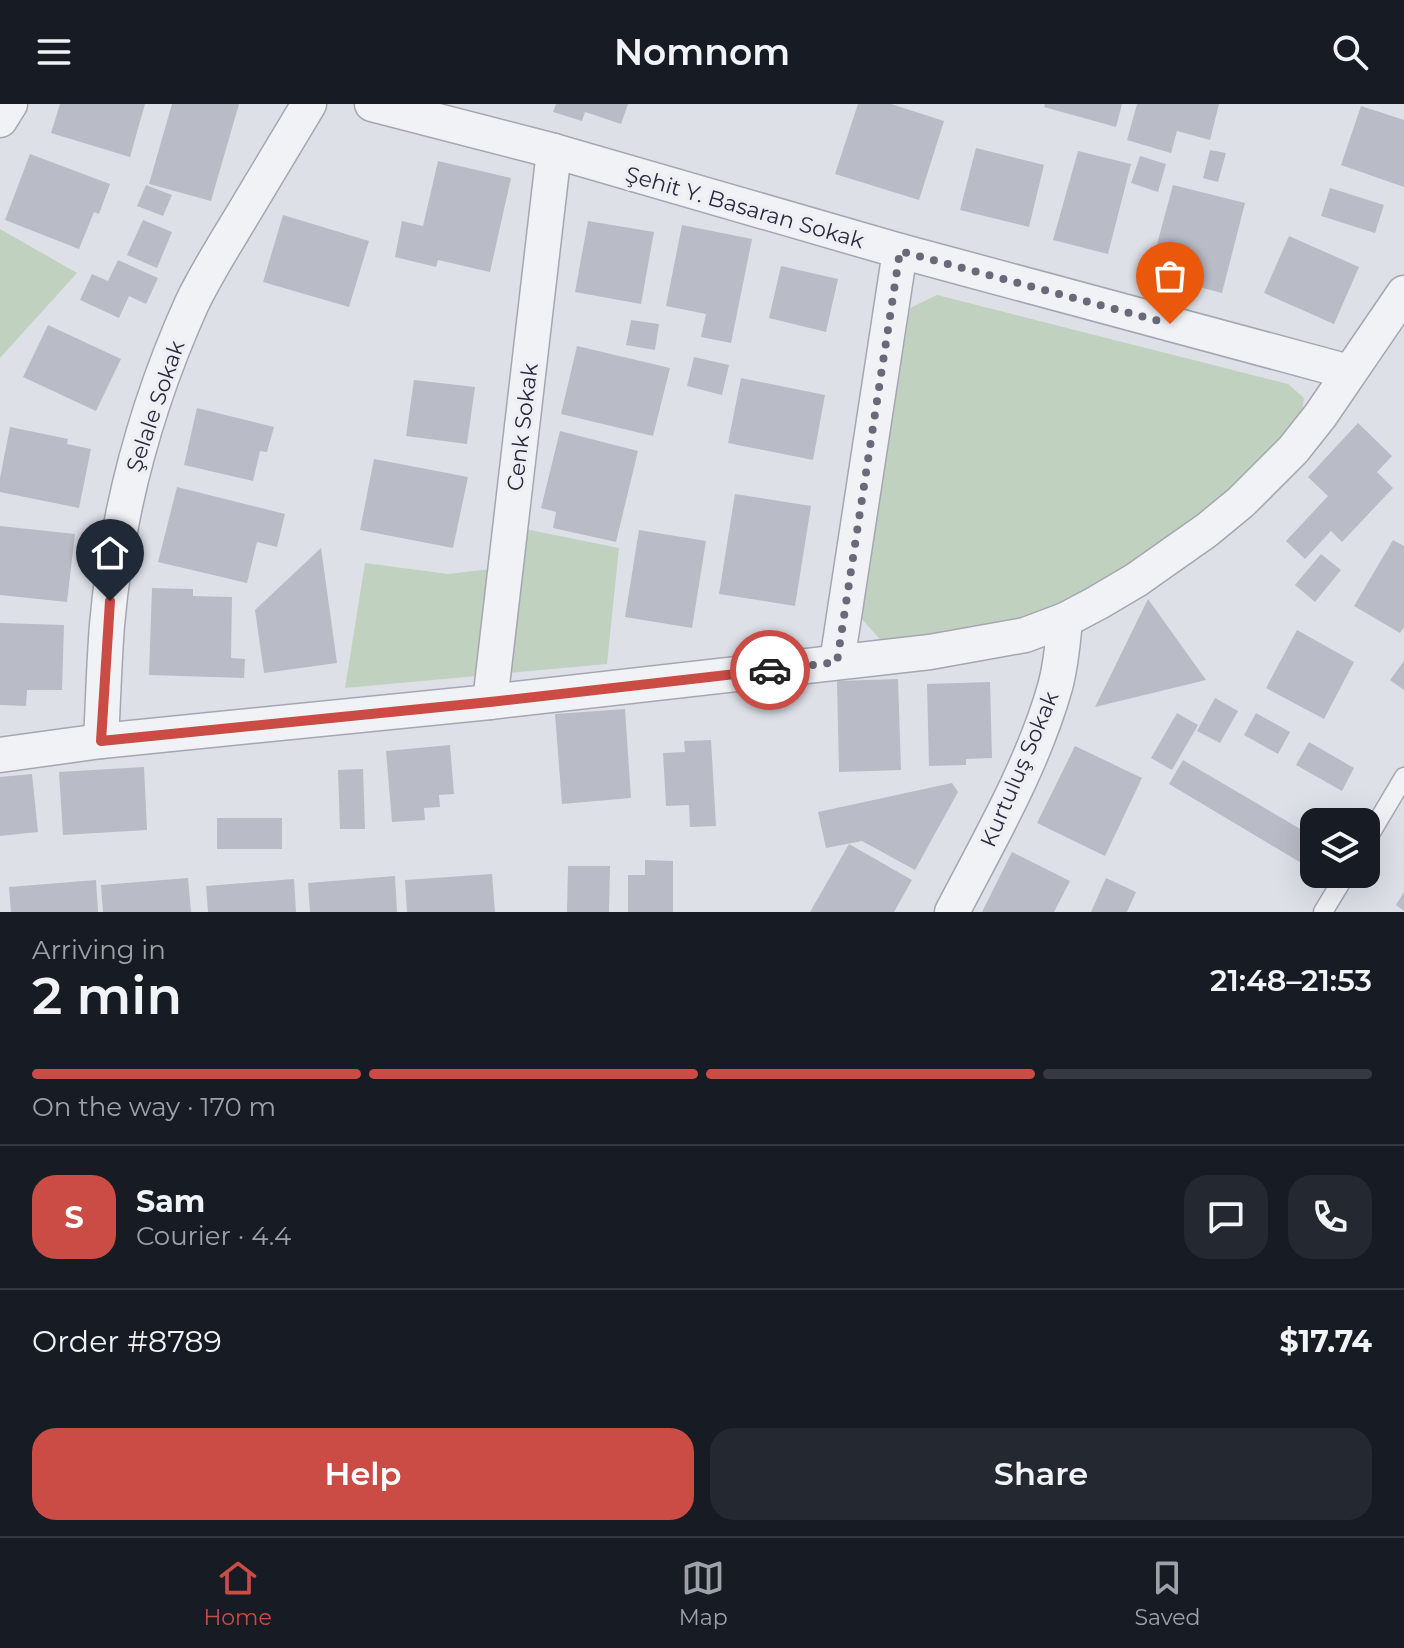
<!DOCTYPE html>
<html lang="en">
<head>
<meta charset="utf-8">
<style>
  body { margin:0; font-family:Montserrat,sans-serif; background:#242831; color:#f1f3f6; height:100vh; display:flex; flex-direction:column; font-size:30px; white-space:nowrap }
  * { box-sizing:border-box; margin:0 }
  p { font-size:26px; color:#9ea1a6 }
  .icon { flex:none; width:44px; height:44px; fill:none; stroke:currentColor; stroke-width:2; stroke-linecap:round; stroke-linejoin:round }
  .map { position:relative; height:808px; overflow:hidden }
  .drawer { display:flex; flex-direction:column; background:#171b24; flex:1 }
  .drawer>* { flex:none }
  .fabs { position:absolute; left:1300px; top:704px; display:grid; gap:16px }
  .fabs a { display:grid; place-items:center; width:80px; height:80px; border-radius:16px; background:#171b24; box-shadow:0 8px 32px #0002; font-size:40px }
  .pin { position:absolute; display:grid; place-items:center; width:68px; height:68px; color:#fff; margin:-82px -34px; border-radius:50% 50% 50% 0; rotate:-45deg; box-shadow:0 0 8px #0007 }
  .pin .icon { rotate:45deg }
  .courier { position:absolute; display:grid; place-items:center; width:80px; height:80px; margin:-40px; border:6px solid #cb4c45; border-radius:50%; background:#fff; color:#222; box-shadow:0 2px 10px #0007 }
  .overview em { font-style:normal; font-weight:600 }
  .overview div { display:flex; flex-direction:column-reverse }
  .overview { display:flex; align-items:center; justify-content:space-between; height:136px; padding:0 32px }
  h1 { font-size:52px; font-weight:600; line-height:60px }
  .bar { display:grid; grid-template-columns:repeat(4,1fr); gap:12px 8px; align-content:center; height:96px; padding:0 32px }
  .bar i { height:10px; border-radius:6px; background:#363941 }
  .bar .active { background:#cb4c45 }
  .bar p { grid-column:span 4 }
  .line { display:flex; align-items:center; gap:20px; padding:0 32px; border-top:2px solid #363941 }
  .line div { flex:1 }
  .round { display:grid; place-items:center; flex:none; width:84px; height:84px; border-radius:24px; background:#242831 }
  .primary-button { display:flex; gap:16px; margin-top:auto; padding:16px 32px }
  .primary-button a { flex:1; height:92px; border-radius:24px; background:#cb4c45; color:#fff; font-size:32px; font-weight:600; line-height:92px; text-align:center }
  .primary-button a+a { background:#242831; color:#f1f3f6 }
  header { display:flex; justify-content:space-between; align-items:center; height:104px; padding:0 32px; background:#171b24; font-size:36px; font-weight:600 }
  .tab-bar { display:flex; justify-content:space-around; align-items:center; height:112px; border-top:2px solid #363941; background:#171b24; font-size:22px; color:#9ea1a6 }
  .tab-bar a { display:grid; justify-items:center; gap:4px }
  .tab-bar .active { color:#cb4c45 }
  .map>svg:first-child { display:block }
  .green { fill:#c1d1c0 }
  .building { fill:#b9bbc7 }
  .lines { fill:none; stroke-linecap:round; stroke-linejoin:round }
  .lane-casing { stroke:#a4a6b2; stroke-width:21 }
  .street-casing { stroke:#a4a6b2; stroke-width:37 }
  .lane { stroke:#f1f2f6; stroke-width:18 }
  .street { stroke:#f1f2f6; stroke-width:34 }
  .done { stroke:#686a7a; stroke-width:8; stroke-dasharray:0 14.4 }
  .route { stroke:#cb4c45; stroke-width:10 }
  .labels { text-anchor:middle; stroke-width:7; stroke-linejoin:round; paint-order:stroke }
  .street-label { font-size:22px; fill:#282b3e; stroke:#eeeff5 }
</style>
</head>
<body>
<header><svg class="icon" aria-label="menu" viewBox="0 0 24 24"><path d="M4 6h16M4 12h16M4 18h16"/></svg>Nomnom<svg class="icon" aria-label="search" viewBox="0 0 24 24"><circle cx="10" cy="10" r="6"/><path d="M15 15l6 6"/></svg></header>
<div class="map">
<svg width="1404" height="808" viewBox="0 0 1404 808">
  <rect width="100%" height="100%" fill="#dee0e8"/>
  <!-- green -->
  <g class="green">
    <path d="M 0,125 L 77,169 L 0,254 Z"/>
    <path d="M 937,191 L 1288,280 L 1304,294 L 1300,324 L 1198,416 L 1066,504 L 959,537 L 886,542 L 860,513 L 910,204 Z"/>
    <path d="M 525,425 L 619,444 L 607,560 L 345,584 L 365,459 L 448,470 L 517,462 Z"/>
  </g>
  <!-- building -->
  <g class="building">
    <path d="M 60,0 L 145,0 L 130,53 L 51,29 Z"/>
    <path d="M 172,0 L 239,0 L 211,97 L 149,80 Z"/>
    <path d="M 556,0 L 628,0 L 621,20 L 585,8 L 582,17 L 553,8 Z"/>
    <path d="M 858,0 L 891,0 L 944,17 L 919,96 L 835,70 Z"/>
    <path d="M 1045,0 L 1122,0 L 1116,23 L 1044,3 Z"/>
    <path d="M 1137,0 L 1219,0 L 1210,36 L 1177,27 L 1171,49 L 1127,36 Z"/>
    <path d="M 1361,2 L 1404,16 L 1404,83 L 1341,61 Z"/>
    <path d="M 976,44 L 1044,61 L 1029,123 L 960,106 Z"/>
    <path d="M 1210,46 L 1226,49 L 1218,78 L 1203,74 Z"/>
    <path d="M 1078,47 L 1131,60 L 1108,150 L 1053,136 Z"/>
    <path d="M 30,50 L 110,80 L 99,110 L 94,108 L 79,145 L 5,116 Z"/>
    <path d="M 1140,52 L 1166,60 L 1158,88 L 1131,79 Z"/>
    <path d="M 438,57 L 511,74 L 490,168 L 438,156 L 436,163 L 395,153 L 402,117 L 423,122 Z"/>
    <path d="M 146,81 L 172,91 L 163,112 L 137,102 Z"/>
    <path d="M 1173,81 L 1245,99 L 1222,189 L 1149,170 Z"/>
    <path d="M 1330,84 L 1384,101 L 1375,129 L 1321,112 Z"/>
    <path d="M 283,111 L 369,137 L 349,203 L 263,178 Z"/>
    <path d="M 143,116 L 172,128 L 157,164 L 127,151 Z"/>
    <path d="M 588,117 L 654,128 L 641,200 L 575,188 Z"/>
    <path d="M 682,121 L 752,135 L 731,239 L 701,233 L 706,210 L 666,202 Z"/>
    <path d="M 1289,132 L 1359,163 L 1334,220 L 1264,189 Z"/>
    <path d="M 118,156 L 158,174 L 146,200 L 129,192 L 119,214 L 80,196 L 92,170 L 108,177 Z"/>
    <path d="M 781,162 L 838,175 L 826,228 L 769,214 Z"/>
    <path d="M 631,216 L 659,220 L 655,246 L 626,241 Z"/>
    <path d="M 48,221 L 121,255 L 96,307 L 23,273 Z"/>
    <path d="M 577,242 L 670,264 L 653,332 L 561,310 Z"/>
    <path d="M 694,253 L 729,261 L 722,291 L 687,282 Z"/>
    <path d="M 741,274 L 825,291 L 813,356 L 728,339 Z"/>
    <path d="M 414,276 L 475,283 L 467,340 L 406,332 Z"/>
    <path d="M 197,304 L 274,323 L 267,348 L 260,347 L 253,377 L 184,361 Z"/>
    <path d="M 1358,319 L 1392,352 L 1377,368 L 1393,384 L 1342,438 L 1331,427 L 1305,455 L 1286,437 L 1328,392 L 1308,373 Z"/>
    <path d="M 10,323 L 68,335 L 67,340 L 91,345 L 79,404 L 0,388 L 0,374 Z"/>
    <path d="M 560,327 L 638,347 L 616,438 L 553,424 L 556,408 L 541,404 Z"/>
    <path d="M 374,355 L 468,373 L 453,444 L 360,426 Z"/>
    <path d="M 177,383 L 285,410 L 277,443 L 257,438 L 247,479 L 158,458 Z"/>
    <path d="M 735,390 L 811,402 L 795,502 L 719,490 Z"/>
    <path d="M 0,422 L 75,430 L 67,498 L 0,491 Z"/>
    <path d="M 639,426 L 706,437 L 692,524 L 625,513 Z"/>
    <path d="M 1393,436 L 1404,442 L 1404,523 L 1400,529 L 1354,502 Z"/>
    <path d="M 321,444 L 337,559 L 264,569 L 255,506 Z"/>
    <path d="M 1321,450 L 1341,466 L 1315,498 L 1295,481 Z"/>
    <path d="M 152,484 L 193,485 L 193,492 L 232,493 L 231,554 L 245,555 L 244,574 L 149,571 Z"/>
    <path d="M 1148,495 L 1206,576 L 1095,603 Z"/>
    <path d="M 0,519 L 64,521 L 62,586 L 27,586 L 26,602 L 0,601 Z"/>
    <path d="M 1297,526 L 1354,558 L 1324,615 L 1266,584 Z"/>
    <path d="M 1404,557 L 1404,586 L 1390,576 Z"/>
    <path d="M 898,575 L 901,666 L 839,668 L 837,577 Z"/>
    <path d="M 990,578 L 992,654 L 966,655 L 966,661 L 929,662 L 927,580 Z"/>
    <path d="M 1215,594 L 1238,607 L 1220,639 L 1197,627 Z"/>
    <path d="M 625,605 L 631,694 L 562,700 L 555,610 Z"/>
    <path d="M 1177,609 L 1198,621 L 1172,666 L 1151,654 Z"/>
    <path d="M 1256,609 L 1290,628 L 1278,650 L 1244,631 Z"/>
    <path d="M 711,636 L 716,722 L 690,723 L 689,701 L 666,702 L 663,649 L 685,648 L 684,637 Z"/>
    <path d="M 1309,638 L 1354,664 L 1342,687 L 1296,661 Z"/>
    <path d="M 450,641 L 454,690 L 439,691 L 440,703 L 424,704 L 425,716 L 392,718 L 386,647 Z"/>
    <path d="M 1075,642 L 1142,674 L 1105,752 L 1037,719 Z"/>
    <path d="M 1183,656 L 1314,733 L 1314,753 L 1308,763 L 1169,680 Z"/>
    <path d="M 144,663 L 147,726 L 63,731 L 59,668 Z"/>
    <path d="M 363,665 L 365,725 L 340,725 L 338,666 Z"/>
    <path d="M 32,670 L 38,728 L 0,732 L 0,673 Z"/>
    <path d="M 952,679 L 958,688 L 915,766 L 862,737 L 826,744 L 818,708 Z"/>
    <rect x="217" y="714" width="65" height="31"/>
    <path d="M 849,740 L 912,776 L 894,808 L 810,808 Z"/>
    <path d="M 1012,748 L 1070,777 L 1054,808 L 982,808 Z"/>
    <path d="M 645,756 L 673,757 L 673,808 L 628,808 L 628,771 L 645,771 Z"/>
    <path d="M 568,762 L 610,762 L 609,808 L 567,808 Z"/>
    <path d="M 492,770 L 495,808 L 407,808 L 405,776 Z"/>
    <path d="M 395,772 L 397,808 L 310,808 L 308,779 Z"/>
    <path d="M 188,774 L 191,808 L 103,808 L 101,781 Z"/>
    <path d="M 1106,774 L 1136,788 L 1127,808 L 1091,808 Z"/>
    <path d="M 294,775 L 296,808 L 208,808 L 206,782 Z"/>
    <path d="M 96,776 L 98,808 L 11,808 L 9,783 Z"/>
    <path d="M 1404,788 L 1404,807 L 1396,801 Z"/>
  </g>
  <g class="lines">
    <!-- lane casing -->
    <g class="lane-casing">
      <g id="lane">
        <path d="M 1366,737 L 1404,673"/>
        <path d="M 1323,808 L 1346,770"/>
      </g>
    </g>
    <!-- street casing -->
    <g class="street-casing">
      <g id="street">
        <path d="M 372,0 L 554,47 L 900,147 L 1349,268"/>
        <path d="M 0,16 L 10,0"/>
        <path d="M 837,558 L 900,147"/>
        <path d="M 490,598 L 554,47"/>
        <path d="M 101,637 C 103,599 104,560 107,521 C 117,408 145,303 192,199 C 206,170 223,143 240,115 C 263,76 286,38 309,0"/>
        <path d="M 0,651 L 101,637 L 490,598 L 930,548 L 1025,531 L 1065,516 L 1097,499 L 1136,476 L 1207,426 L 1241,398 L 1293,346 L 1320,312 L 1404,189"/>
        <path d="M 952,808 C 989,737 1033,661 1055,583 C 1061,562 1063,538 1065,516"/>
      </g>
    </g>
    <!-- lane -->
    <use href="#lane" class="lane"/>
    <!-- street -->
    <use href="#street" class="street"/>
  </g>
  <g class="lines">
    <!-- done -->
    <path class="done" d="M 770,566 L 837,558 L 900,147 L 1170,220"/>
    <!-- route -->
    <path class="route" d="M 110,497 L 101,637 L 490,598 L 770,566"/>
  </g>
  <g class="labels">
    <!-- street labels -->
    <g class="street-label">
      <text transform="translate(745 103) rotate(16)" y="8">Şehit Y. Basaran Sokak</text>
      <text transform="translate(155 302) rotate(-71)" y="8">Şelale Sokak</text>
      <text transform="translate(522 323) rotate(-83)" y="8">Cenk Sokak</text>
      <text transform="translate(1019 665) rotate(-67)" y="8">Kurtuluş Sokak</text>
    </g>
  </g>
</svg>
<div class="fabs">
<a><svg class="icon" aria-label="layers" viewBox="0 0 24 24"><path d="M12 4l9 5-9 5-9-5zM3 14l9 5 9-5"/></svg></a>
</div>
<div class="pin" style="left:1170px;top:220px;background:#ea580c"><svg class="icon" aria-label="bag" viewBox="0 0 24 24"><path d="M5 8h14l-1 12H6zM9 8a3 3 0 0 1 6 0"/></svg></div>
<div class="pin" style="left:110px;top:497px;background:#1f2937"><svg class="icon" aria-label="home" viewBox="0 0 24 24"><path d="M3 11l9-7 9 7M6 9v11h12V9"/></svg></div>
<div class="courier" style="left:770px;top:566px"><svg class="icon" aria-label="car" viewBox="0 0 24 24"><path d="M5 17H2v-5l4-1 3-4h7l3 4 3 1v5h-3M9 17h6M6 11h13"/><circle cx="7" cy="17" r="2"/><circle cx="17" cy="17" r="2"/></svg></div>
</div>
<section class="drawer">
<div class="overview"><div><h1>2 min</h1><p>Arriving in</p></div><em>21:48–21:53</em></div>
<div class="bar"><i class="active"></i><i class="active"></i><i class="active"></i><i></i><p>On the way · 170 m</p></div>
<div class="line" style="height:144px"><b class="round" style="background:#cb4c45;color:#fff">S</b><div><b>Sam</b><p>Courier · 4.4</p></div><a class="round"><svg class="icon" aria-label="chat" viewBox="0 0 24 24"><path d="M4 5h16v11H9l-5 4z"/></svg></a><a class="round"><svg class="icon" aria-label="phone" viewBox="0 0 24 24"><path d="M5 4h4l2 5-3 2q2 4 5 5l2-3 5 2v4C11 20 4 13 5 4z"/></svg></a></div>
<div class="line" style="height:104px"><div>Order #8789</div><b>$17.74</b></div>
<div class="primary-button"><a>Help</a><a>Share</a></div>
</section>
<nav class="tab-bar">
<a class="active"><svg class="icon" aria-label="home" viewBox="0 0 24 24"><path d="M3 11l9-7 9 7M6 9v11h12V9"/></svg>Home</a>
<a><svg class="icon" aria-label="map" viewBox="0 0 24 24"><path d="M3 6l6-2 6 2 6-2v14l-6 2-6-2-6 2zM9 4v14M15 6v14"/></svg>Map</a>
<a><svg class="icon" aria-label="saved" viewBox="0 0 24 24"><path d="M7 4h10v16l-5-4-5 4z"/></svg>Saved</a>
</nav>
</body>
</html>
